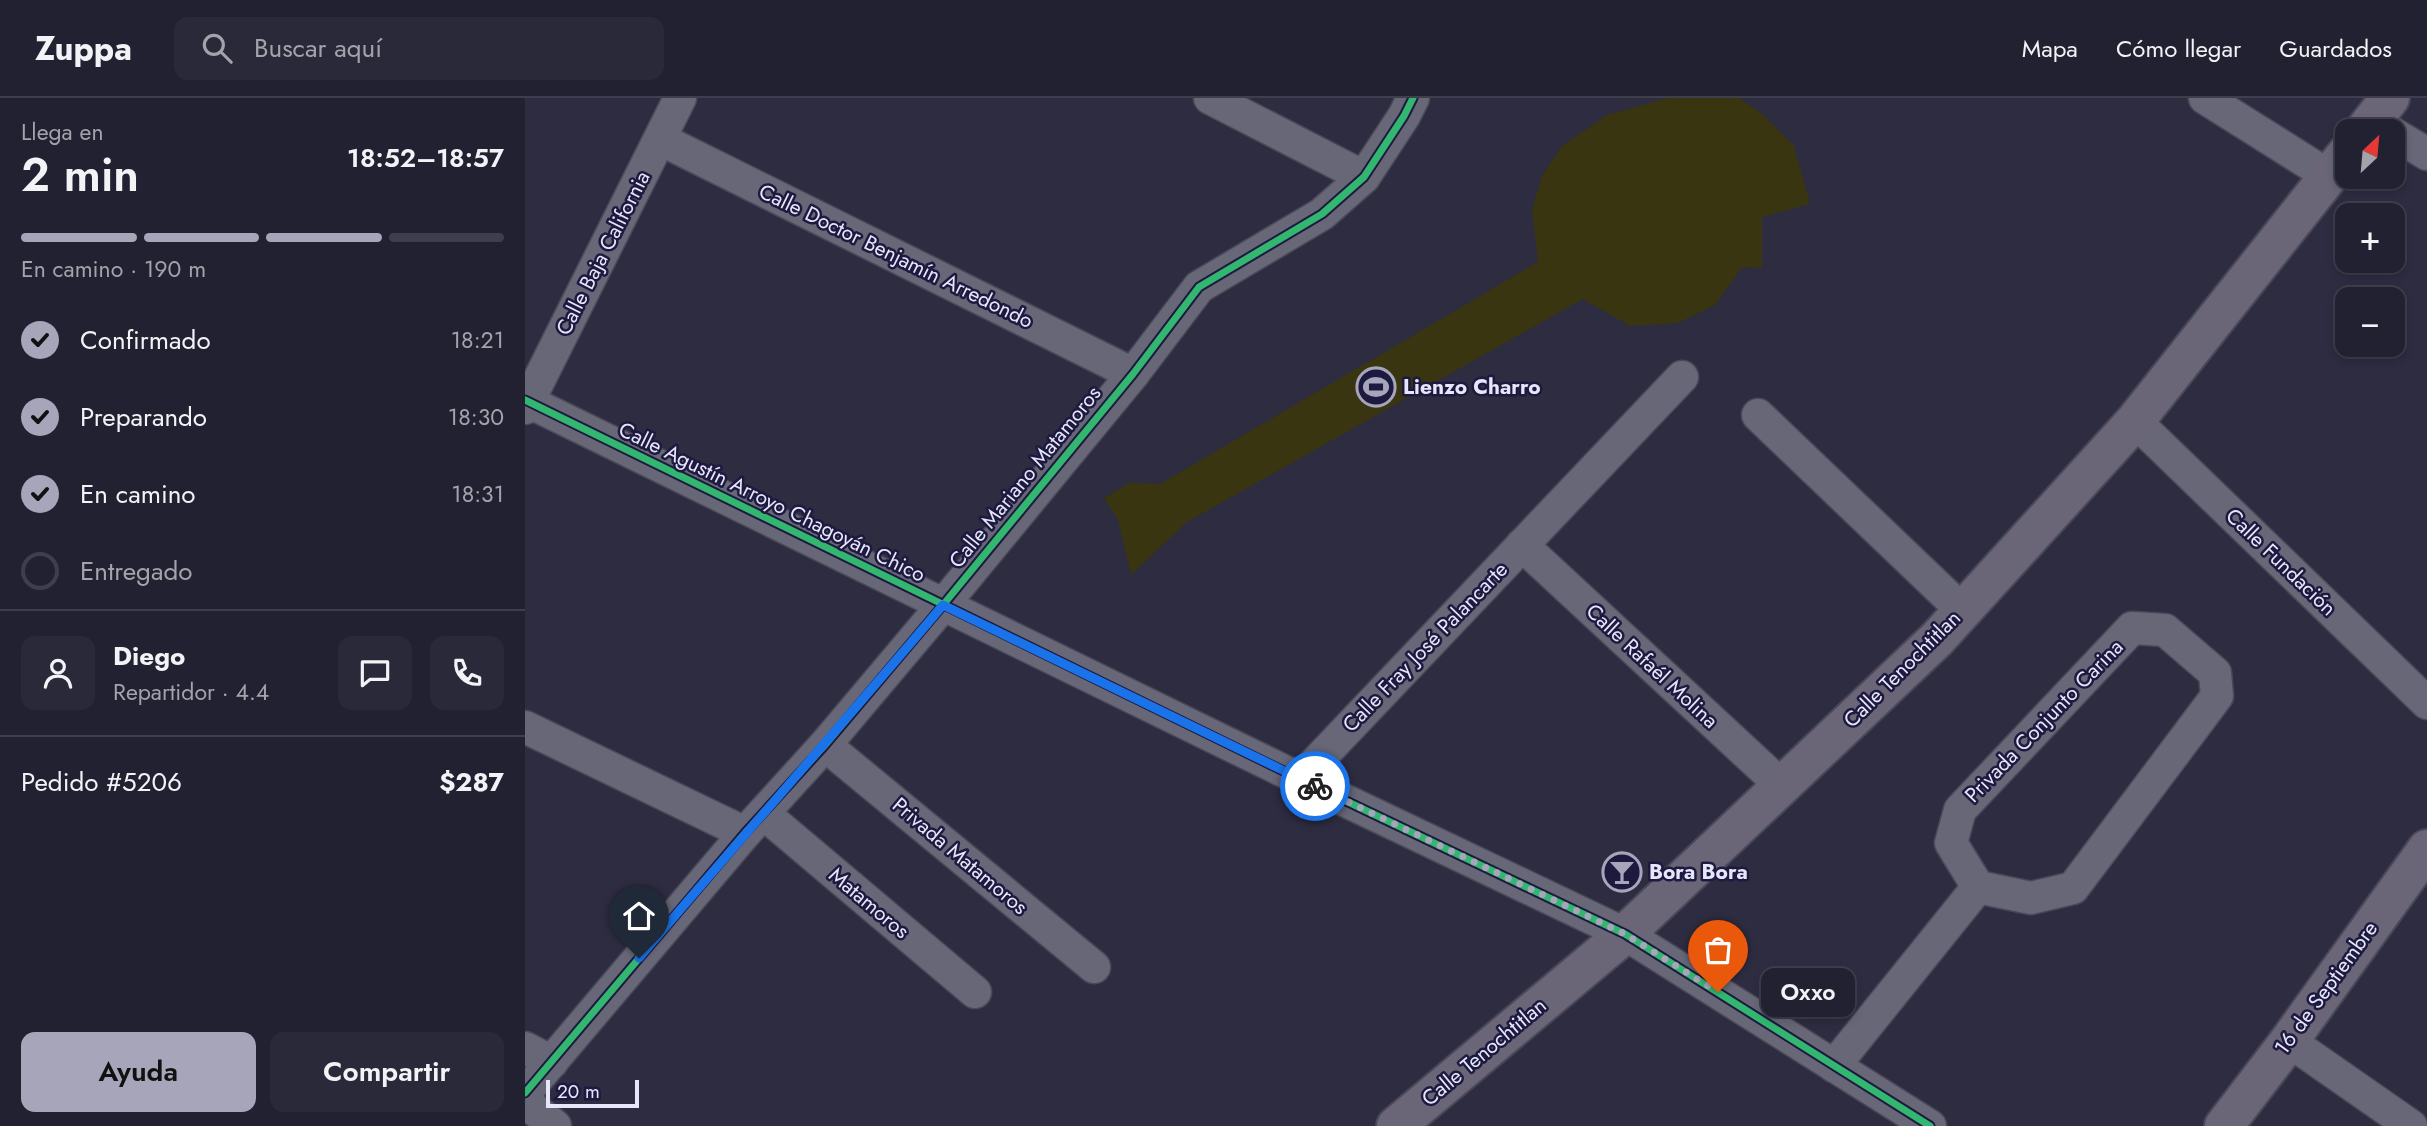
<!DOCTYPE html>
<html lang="es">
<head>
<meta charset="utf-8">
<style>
  body { margin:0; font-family:Jost,sans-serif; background:#2a2939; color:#f1f3f6; height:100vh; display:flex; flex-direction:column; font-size:26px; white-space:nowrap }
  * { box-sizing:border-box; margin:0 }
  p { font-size:23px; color:#a2a3ab }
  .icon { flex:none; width:38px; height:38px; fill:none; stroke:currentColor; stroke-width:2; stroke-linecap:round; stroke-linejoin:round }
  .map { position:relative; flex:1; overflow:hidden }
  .details { display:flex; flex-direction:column; background:#222131; width:525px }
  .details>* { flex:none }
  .needle { width:46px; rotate:26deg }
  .fabs { position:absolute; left:1810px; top:21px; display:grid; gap:14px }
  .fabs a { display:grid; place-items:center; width:70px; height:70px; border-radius:14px; background:#222131; box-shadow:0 4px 10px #0003,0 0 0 2px #3f3e4d; font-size:35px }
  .scale { position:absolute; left:21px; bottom:18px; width:93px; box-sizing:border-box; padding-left:7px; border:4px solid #e6e6fb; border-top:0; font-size:19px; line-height:24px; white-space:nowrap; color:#e6e6fb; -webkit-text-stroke:5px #1d193f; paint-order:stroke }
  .pin { position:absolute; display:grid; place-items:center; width:60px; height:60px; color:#fff; margin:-72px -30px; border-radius:50% 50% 50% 0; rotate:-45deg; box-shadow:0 0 7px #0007 }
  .pin .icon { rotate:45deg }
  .courier { position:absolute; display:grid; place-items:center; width:70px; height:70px; margin:-35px; border:5px solid #1a73e8; border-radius:50%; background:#fff; color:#222; box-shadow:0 2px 9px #0007 }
  .bubble { position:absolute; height:49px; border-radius:14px; background:#222131; box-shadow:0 4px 10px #0003,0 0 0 2px #3f3e4d; font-size:23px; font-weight:600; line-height:49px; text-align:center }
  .head em { font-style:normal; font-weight:600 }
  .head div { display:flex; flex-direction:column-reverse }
  .head { display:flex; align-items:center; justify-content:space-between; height:119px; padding:0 21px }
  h1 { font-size:46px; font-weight:600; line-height:52px }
  .bar { display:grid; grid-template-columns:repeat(4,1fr); gap:10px 7px; align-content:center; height:84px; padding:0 21px }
  .bar i { height:9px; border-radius:5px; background:#3f3e4d }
  .bar .on { background:#a6a5ba }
  .bar p { grid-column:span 4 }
  .line { display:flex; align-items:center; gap:18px; padding:0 21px; border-top:2px solid #3f3e4d }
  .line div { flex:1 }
  .round { display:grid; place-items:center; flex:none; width:74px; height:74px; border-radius:14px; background:#2a2939 }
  ol { padding:0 21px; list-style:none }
  li { display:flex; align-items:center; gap:21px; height:77px }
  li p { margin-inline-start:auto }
  li .icon { padding:7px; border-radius:50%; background:#a6a5ba; color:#111; stroke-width:4 }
  li:last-child { color:#a2a3ab }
  li i { width:38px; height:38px; border:4px solid #3f3e4d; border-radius:50% }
  .primary-button { display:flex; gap:14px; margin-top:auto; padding:14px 21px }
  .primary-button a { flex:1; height:80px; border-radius:14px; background:#a6a5ba; color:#111; font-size:28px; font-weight:600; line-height:80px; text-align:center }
  .primary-button a+a { background:#2a2939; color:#f1f3f6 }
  header { display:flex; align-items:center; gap:42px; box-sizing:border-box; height:98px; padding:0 35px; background:#222131; border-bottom:2px solid #3f3e4d }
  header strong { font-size:33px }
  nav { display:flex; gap:38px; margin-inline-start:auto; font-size:24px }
  .search { width:490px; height:63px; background:#2a2939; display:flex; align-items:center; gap:18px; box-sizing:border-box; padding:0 24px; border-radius:14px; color:#a2a3ab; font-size:26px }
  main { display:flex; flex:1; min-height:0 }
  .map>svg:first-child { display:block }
  .green { fill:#383510 }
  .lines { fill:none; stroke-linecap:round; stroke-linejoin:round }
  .minor-casing { stroke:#494859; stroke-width:35 }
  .major-casing { stroke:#494859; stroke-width:42 }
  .minor { stroke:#686777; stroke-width:32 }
  .major { stroke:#6a6677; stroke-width:38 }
  .cycleway-casing { stroke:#1d193f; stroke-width:11 }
  .cycleway { stroke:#33b770; stroke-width:7 }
  .done { stroke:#a6a5ba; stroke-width:7; stroke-dasharray:0 12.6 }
  .route { stroke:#1a73e8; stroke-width:9 }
  .labels { text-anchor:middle; stroke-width:5; stroke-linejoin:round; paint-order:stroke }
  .street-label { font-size:21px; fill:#e6e6fb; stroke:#1d193f }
  .poi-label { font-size:21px; font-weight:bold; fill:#e6e6fb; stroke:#1d193f; text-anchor:start }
</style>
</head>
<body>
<header>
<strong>Zuppa</strong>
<div class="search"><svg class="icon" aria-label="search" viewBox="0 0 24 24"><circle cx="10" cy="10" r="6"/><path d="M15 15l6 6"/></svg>Buscar aquí</div>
<nav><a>Mapa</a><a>Cómo llegar</a><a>Guardados</a></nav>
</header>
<main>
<section class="details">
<div class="head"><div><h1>2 min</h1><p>Llega en</p></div><em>18:52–18:57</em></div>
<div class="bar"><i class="on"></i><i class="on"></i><i class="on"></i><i></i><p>En camino · 190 m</p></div>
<ol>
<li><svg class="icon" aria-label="check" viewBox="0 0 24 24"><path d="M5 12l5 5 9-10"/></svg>Confirmado<p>18:21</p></li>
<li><svg class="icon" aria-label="check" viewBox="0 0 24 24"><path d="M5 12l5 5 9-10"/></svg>Preparando<p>18:30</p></li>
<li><svg class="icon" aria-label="check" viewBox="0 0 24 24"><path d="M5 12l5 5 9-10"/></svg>En camino<p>18:31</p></li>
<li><i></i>Entregado</li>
</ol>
<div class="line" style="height:126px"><a class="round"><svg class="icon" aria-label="person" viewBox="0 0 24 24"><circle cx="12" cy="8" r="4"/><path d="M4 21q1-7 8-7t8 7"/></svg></a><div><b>Diego</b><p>Repartidor · 4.4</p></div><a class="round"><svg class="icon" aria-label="chat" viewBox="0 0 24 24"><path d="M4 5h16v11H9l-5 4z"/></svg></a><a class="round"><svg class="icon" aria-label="phone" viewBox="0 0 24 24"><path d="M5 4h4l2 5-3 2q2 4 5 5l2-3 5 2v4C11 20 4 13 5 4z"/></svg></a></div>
<div class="line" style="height:91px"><div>Pedido #5206</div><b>$287</b></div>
<div class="primary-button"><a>Ayuda</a><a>Compartir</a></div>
</section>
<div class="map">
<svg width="1902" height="1028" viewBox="0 0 1902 1028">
  <rect width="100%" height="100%" fill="#2e2c41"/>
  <!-- green -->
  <path class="green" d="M 1143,0 L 1214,0 L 1236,15 L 1269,48 L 1285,106 L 1237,119 L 1237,170 L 1217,169 L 1190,207 L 1153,225 L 1105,228 L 1058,201 L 662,424 L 606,477 L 593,422 L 579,400 L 604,385 L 635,386 L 1013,164 L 1007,112 L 1017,78 L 1037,48 L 1082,17 Z"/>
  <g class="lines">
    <!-- minor casing -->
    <g class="minor-casing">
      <g id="minor">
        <path d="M 685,0 L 839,79"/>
        <path d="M 1680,0 L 1804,78"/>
        <path d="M 1867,35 L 1902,56"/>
        <path d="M 135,41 L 608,276"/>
        <path d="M 0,302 L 775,681 L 1100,836 L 1405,1028"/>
        <path d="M 0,310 L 155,0"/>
        <path d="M 1233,317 L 1437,512"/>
        <path d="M 1610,323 L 1902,605"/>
        <path d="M 997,447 L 1257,688"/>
        <path d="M 1607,530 L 1640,532 L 1690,575 L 1692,598 L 1548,790 L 1506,800 L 1453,789 L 1426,745 L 1435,712 Z"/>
        <path d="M 0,629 L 220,735"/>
        <path d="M 300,647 L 569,869"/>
        <path d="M 775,681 L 1157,279"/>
        <path d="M 238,715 L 450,894"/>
        <path d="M 1764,943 L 1886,1028"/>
        <path d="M 0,950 L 27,964"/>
        <path d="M 1309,968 L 1453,789"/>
        <path d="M 0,995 L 220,735 L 300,647 L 418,507 L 608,276 L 674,189 L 797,116 L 839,79 L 879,18 L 888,0"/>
        <path d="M 0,1004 L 30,1028"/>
      </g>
    </g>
    <!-- major casing -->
    <g class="major-casing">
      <g id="major">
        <path d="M 1839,33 L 1865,0"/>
        <path d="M 871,1028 L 1100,836 L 1412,541 L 1610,323 L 1822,55"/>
        <path d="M 1699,1028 L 1764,943 L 1902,751"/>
      </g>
    </g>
    <!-- minor -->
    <use href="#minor" class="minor"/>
    <!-- major -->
    <use href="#major" class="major"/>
    <!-- cycleway casing -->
    <g class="cycleway-casing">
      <g id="cycleway">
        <path d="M 0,302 L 775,681 L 1100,836 L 1405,1028"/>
        <path d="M 0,995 L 220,735 L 300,647 L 418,507 L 608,276 L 674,189 L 797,116 L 839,79 L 879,18 L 888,0"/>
      </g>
    </g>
    <!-- cycleway -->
    <use href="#cycleway" class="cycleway"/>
  </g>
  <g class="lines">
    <!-- done -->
    <path class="done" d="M 790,688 L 1100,836 L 1193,894"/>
    <!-- route -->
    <path class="route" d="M 114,860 C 215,741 318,626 418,507 L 790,688"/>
  </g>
  <!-- icons -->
  <defs>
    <g id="stadium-ring" transform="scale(2.0125)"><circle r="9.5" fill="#1d193f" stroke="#a6a5ba" stroke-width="1.5"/><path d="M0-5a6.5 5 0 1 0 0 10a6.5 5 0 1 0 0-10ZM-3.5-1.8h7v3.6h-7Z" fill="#a6a5ba"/></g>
    <g id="bar-ring" transform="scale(2.0125)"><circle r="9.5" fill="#1d193f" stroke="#a6a5ba" stroke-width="1.5"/><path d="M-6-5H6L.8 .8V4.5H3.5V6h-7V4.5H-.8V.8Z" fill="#a6a5ba"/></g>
  </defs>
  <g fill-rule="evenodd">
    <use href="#stadium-ring" x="851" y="289"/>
    <use href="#bar-ring" x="1097" y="774"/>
  </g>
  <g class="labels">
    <!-- street labels -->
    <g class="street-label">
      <text transform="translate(78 155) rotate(-63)" y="7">Calle Baja California</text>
      <text transform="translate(371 158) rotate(26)" y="7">Calle Doctor Benjamín Arredondo</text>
      <text transform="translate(500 379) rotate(-51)" y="7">Calle Mariano Matamoros</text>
      <text transform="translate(247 404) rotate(26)" y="7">Calle Agustín Arroyo Chagoyán Chico</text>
      <text transform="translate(1756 464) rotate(44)" y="7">Calle Fundación</text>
      <text transform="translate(900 549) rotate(-46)" y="7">Calle Fray José Palancarte</text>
      <text transform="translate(1127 568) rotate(43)" y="7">Calle Rafaél Molina</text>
      <text transform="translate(1377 571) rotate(-45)" y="7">Calle Tenochtitlan</text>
      <text transform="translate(1519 623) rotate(-46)" y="7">Privada Conjunto Carina</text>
      <text transform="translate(435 758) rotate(40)" y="7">Privada Matamoros</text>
      <text transform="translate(344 805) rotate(40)" y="7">Matamoros</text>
      <text transform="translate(1801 890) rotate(-54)" y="7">16 de Septiembre</text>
      <text transform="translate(959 954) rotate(-40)" y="7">Calle Tenochtitlan</text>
    </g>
    <!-- poi labels -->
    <g class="poi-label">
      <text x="878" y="296">Lienzo Charro</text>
      <text x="1124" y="781">Bora Bora</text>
    </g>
  </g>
</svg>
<div class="fabs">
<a><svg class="needle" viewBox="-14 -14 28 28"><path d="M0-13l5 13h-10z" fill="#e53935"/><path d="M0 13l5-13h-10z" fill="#a2a3ab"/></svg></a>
<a>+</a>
<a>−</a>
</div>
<div class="scale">20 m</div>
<div class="pin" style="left:1193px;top:894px;background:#ea580c"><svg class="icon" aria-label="bag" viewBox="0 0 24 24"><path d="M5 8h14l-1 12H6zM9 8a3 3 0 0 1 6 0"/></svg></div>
<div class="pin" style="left:114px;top:860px;background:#1f2937"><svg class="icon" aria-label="home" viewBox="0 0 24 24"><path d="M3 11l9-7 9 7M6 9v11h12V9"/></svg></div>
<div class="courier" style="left:790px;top:688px"><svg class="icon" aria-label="bike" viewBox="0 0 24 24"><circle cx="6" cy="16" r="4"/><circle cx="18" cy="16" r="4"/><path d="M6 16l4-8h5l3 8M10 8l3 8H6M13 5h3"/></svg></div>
<div class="bubble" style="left:1236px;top:870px;width:94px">Oxxo</div>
</div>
</main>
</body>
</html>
